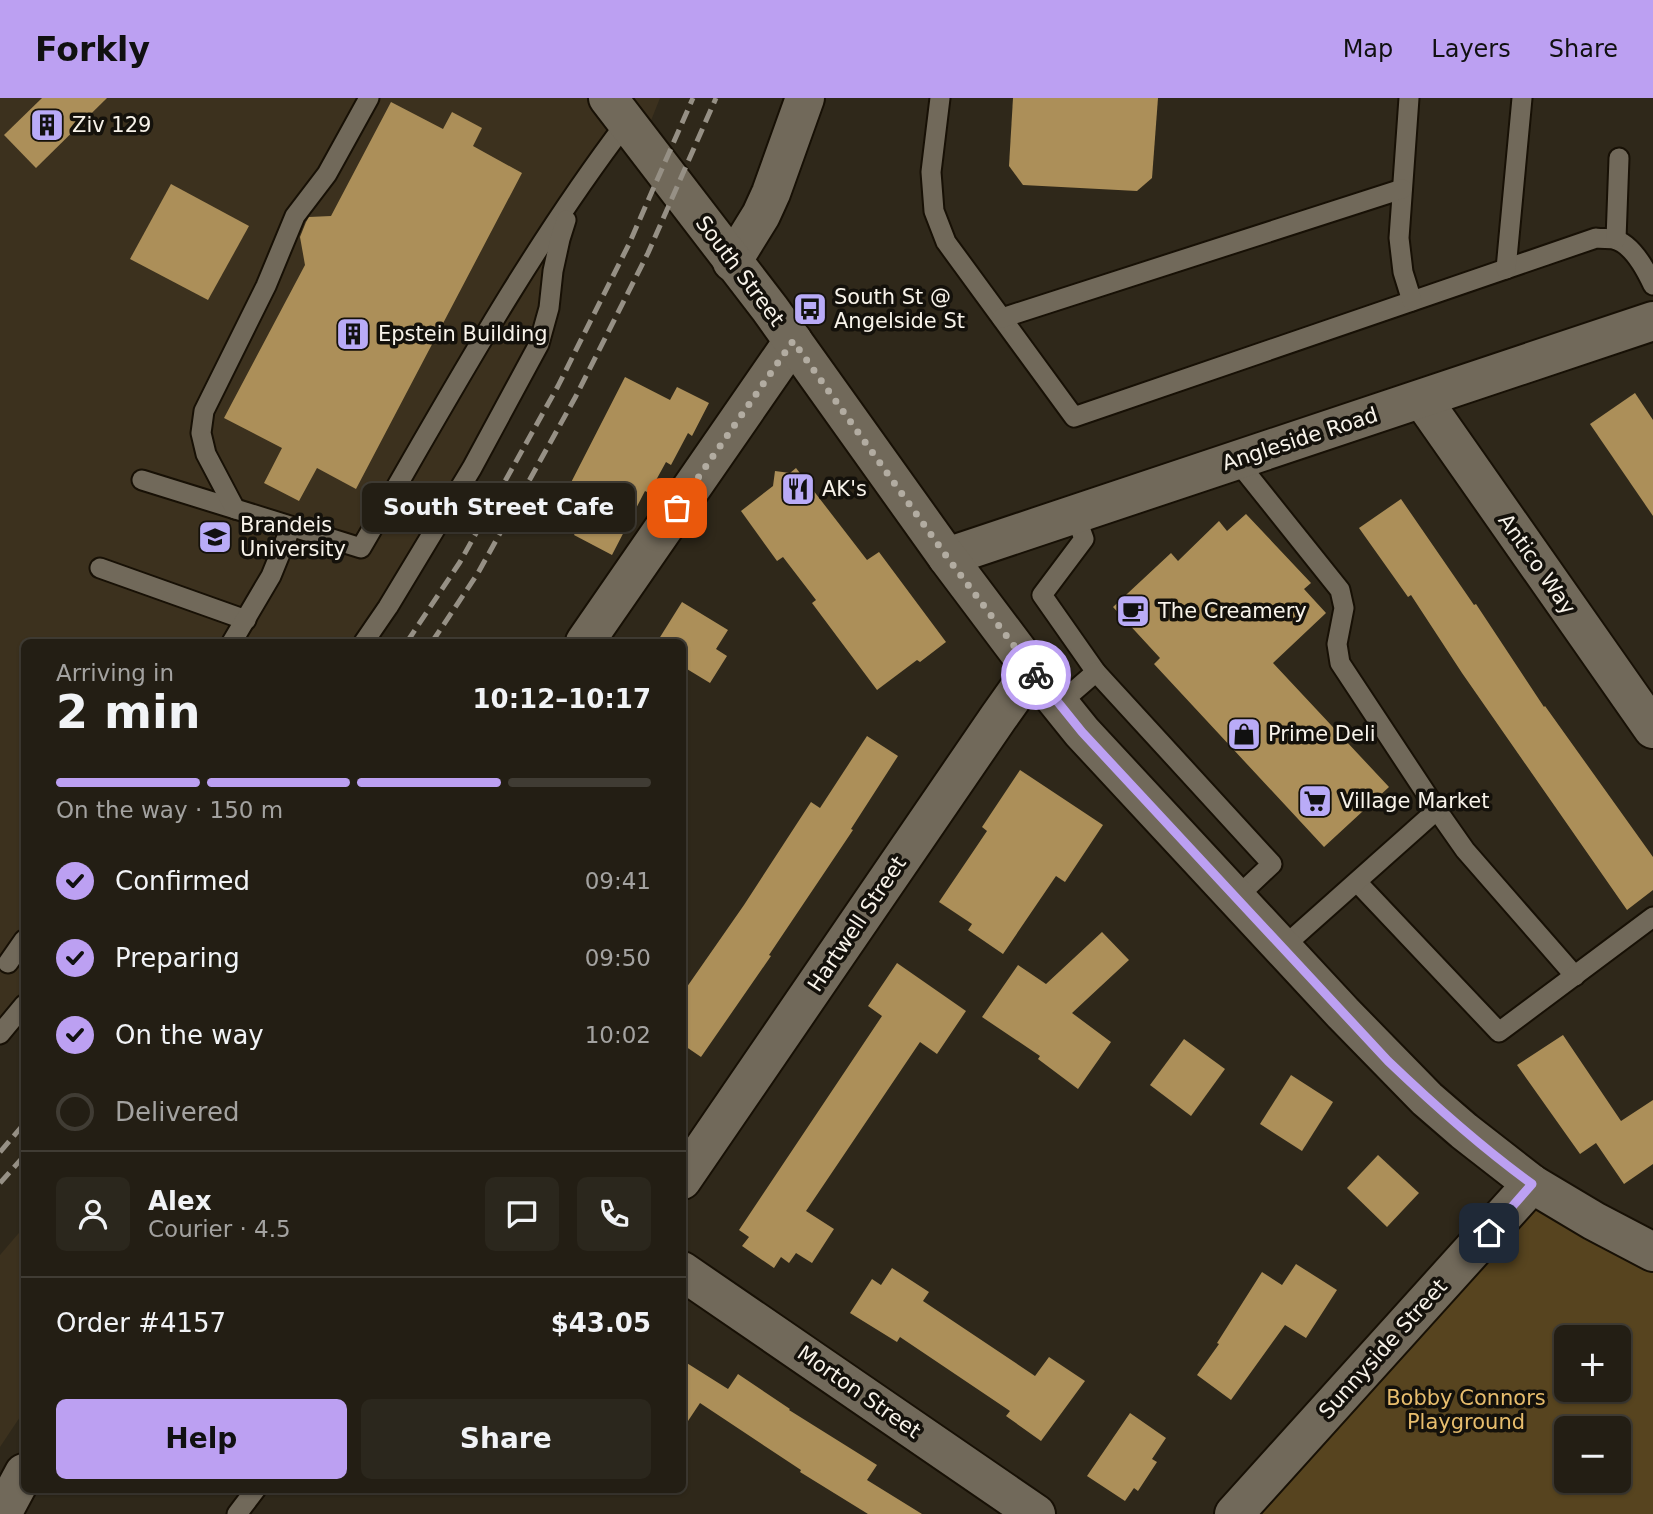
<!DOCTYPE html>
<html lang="en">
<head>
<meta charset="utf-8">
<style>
  body { margin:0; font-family:"DejaVu Sans",sans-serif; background:#2b271d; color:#f1f3f6; height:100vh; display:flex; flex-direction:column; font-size:26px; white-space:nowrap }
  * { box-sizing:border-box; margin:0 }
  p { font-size:23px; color:#a3a2a0 }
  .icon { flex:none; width:38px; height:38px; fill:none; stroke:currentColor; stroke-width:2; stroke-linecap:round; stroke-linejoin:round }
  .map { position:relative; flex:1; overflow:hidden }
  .sheet { position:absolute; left:21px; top:541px; width:665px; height:854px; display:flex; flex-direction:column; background:#231e14; border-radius:10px; box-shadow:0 2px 5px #0004,0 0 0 2px #403c34 }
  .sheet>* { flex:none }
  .controls { position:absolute; left:1554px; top:1227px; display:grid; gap:14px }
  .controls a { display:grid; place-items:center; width:77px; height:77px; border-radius:10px; background:#231e14; box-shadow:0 2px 5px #0004,0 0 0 2px #403c34; font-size:35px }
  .pin { position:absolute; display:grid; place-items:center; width:60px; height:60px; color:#fff; margin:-30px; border-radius:14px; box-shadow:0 4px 10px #0006 }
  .courier { position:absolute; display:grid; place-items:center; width:70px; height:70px; margin:-35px; border:5px solid #bca0f2; border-radius:50%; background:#fff; color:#222; box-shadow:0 2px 9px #0007 }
  .bubble { position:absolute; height:49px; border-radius:10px; background:#231e14; box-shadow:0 2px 5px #0004,0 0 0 2px #403c34; font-size:23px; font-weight:600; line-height:49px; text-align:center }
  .head em { font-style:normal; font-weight:600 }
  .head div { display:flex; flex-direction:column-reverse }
  .head { display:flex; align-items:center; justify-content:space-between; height:119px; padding:0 35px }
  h1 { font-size:46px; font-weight:600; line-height:52px }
  .bar { display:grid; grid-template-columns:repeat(4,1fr); gap:10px 7px; align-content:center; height:84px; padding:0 35px }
  .bar i { height:9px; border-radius:5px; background:#403c34 }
  .bar .on { background:#bca0f2 }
  .bar p { grid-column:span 4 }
  .line { display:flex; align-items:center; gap:18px; padding:0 35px; border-top:2px solid #403c34 }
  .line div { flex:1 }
  .round { display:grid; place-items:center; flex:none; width:74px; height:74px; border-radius:10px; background:#2b271d }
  ol { padding:0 35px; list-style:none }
  li { display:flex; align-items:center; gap:21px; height:77px }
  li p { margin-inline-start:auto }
  li .icon { padding:7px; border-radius:50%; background:#bca0f2; color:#111; stroke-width:4 }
  li:last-child { color:#a3a2a0 }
  li i { width:38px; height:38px; border:4px solid #403c34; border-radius:50% }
  .button { display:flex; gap:14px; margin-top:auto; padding:14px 35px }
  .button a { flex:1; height:80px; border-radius:10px; background:#bca0f2; color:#111; font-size:28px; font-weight:600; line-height:80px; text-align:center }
  .button a+a { background:#2b271d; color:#f1f3f6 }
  header { display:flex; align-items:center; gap:42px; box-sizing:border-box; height:98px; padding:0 35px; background:#bca0f2; color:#111 }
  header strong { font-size:33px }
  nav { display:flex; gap:38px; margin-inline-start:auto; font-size:24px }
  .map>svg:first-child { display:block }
  .built { fill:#3c311e }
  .green { fill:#57441f; fill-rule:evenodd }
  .building { fill:#ac8f59 }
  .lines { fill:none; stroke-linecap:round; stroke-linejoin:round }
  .service-casing { stroke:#171005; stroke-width:23 }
  .minor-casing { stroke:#171005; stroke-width:42 }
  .secondary-casing { stroke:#171005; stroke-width:42 }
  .service { stroke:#71695a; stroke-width:19 }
  .minor { stroke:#71695a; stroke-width:38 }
  .secondary { stroke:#71695a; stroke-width:38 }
  .rail { stroke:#969085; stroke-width:5; stroke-dasharray:14 7; stroke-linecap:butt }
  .done { stroke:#b2aca1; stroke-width:7; stroke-dasharray:0 12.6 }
  .route { stroke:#bca0f2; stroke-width:9 }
  .labels { text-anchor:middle; stroke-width:7; stroke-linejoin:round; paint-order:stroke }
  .poi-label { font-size:21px; fill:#f8f3ea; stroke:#14110b; text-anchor:start }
  .street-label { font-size:21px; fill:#f8f3ea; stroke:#14110b }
  .park-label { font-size:21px; fill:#e7bd6d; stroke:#14110b }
</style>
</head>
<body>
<header>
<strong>Forkly</strong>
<nav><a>Map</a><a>Layers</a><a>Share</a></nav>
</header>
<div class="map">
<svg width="1653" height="1416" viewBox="0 0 1653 1416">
  <rect width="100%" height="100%" fill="#2f281a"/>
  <!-- built -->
  <g class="built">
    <path d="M 0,0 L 660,0 L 642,45 L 627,25 L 572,101 L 539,246 L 364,544 L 24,544 L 24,912 L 0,943 Z"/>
    <path d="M 24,1129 L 24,1313 L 0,1349 L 0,1157 Z"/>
  </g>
  <!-- green -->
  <path class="green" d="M 1532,1086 L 1653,1154 L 1653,1416 L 1234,1416 ZM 1566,1239 L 1619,1239 L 1619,1292 L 1566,1292 ZM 1566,1330 L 1619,1330 L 1619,1382 L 1566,1382 Z"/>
  <!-- building -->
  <g class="building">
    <path d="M 42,0 L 107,0 L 36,70 L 4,37 Z"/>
    <path d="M 1013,0 L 1158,0 L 1152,80 L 1137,93 L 1023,87 L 1009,68 Z"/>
    <path d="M 391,4 L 443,31 L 452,14 L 482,30 L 473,48 L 522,75 L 356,391 L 317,370 L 299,403 L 264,385 L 282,350 L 224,320 L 305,167 L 300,139 L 306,124 L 309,119 L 331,118 Z"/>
    <path d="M 171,86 L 249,128 L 208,202 L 130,161 Z"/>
    <path d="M 625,279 L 670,302 L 677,289 L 709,305 L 692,338 L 688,335 L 671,367 L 666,364 L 649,395 L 645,393 L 612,457 L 574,437 L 583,420 L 559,408 Z"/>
    <path d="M 1635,295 L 1653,322 L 1653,418 L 1590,326 Z"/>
    <path d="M 796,370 L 867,462 L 879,454 L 946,544 L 920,564 L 917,562 L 877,592 L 812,505 L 816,502 L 783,459 L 777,463 L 741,413 L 773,388 L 775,373 L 790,375 Z"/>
    <path d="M 1401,401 L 1474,507 L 1476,506 L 1544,609 L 1545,608 L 1653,759 L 1653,792 L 1627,812 L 1462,575 L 1411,497 L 1408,499 L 1359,430 Z"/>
    <path d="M 1246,416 L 1311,485 L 1304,491 L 1326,515 L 1273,565 L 1389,689 L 1324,749 L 1154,566 L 1160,560 L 1113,509 L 1171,455 L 1178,463 L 1219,423 L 1227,433 Z"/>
    <path d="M 682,504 L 728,532 L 716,551 L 727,558 L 710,585 L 682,568 L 682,544 L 657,544 Z"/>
    <path d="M 867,638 L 898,658 L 851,731 L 853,732 L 769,857 L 771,858 L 701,959 L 682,946 L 682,896 L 744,807 L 811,704 L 820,710 Z"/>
    <path d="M 1020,672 L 1103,727 L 1065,784 L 1056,778 L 1003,856 L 968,832 L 972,826 L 939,804 L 987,733 L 982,729 Z"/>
    <path d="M 1102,834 L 1129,862 L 1072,915 L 1111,944 L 1078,991 L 1038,961 L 1040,958 L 982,919 L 1018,867 L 1046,886 Z"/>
    <path d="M 897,865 L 966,913 L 937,956 L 920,944 L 806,1113 L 834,1131 L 812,1165 L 796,1155 L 789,1165 L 781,1159 L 774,1170 L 742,1148 L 749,1139 L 739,1132 L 882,918 L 868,908 Z"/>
    <path d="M 1563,937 L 1621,1023 L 1653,1002 L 1653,1066 L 1624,1086 L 1596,1045 L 1580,1056 L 1517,967 Z"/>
    <path d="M 1184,941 L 1225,971 L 1191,1018 L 1150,987 Z"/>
    <path d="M 1291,977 L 1333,1004 L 1302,1053 L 1260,1026 Z"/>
    <path d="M 1378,1057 L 1419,1095 L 1387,1129 L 1347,1090 Z"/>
    <path d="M 1296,1166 L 1337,1192 L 1306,1240 L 1285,1227 L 1231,1302 L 1197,1277 L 1219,1246 L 1217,1245 L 1262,1174 L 1282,1187 Z"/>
    <path d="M 892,1170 L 929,1194 L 923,1203 L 1035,1278 L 1049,1259 L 1085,1283 L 1041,1343 L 1006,1318 L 1010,1313 L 900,1239 L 897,1244 L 850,1215 L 872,1181 L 881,1187 Z"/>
    <path d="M 682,1262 L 728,1291 L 738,1276 L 790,1311 L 789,1312 L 877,1367 L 867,1382 L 922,1416 L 868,1416 L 800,1374 L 801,1372 L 700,1305 L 682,1332 Z"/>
    <path d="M 1130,1315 L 1166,1340 L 1152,1361 L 1157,1364 L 1138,1393 L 1134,1390 L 1125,1403 L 1087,1378 Z"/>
  </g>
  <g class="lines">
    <!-- service casing -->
    <g class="service-casing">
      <g id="service">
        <path d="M 940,0 L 931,74 L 934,113 L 946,144 L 1074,319 L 1596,140 C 1602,141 1608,140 1613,141 C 1632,145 1646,172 1653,187"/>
        <path d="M 1409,0 L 1399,140 L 1403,174 L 1412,203"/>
        <path d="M 1616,141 L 1619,60"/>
        <path d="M 1506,171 L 1522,0"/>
        <path d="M 1002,220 L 1402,91"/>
        <path d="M 1236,362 L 1340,492 L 1344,510 L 1337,546 L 1340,565 L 1437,712 L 1465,752 L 1575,878"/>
        <path d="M 142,382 L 361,450 C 445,306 525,158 626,25"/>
        <path d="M 235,411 L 206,356 L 201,335 L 204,313 L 266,188 L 295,118 L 327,76 L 369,0"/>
        <path d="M 1075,416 L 1084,441 L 1042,497 L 1096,574 L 1272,766 L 1236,800"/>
        <path d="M 100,470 L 246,522"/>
        <path d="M 232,544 L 271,478 L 291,429"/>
        <path d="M 364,544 L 388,509 L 472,370 L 539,246 L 549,210 L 553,173 L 560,141 L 566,122"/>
        <path d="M 1059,606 L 1096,574"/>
        <path d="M 1357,784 L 1499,934 L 1653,819"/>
        <path d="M 1282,850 L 1437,712"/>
        <path d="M 8,865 L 24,842"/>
        <path d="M 0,936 L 24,907"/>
        <path d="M 237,1416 L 256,1391"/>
      </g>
    </g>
    <!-- minor casing -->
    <g class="minor-casing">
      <g id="minor">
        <path d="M 732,164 L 761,117 L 771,95 L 805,0"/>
        <path d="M 1422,301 L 1653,631"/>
        <path d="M 947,459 L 1653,223"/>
        <path d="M 585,544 L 793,243"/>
        <path d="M 682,1082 L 998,620 L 1032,572"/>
        <path d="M 682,1173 L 1036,1416"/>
        <path d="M 2,1416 L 24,1375"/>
        <path d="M 1234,1416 L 1532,1086"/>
      </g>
    </g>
    <!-- secondary casing -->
    <g class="secondary-casing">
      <path id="secondary" d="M 608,0 L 770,211 L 947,459 L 1032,572 L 1082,634 L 1343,915 L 1427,1001 L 1464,1033 L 1532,1086 L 1594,1123 L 1653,1154"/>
    </g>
    <!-- service -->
    <use href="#service" class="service"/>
    <!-- minor -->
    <use href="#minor" class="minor"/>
    <!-- secondary -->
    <use href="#secondary" class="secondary"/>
    <!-- rail -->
    <g class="rail">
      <path d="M 407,544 L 460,464 L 558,288 L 629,146 L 693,0"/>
      <path d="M 432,544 L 478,475 L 576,298 L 648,155 L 716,0"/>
      <path d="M 0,1054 L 24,1026"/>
      <path d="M 0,1085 L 24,1058"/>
    </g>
  </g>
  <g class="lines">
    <!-- done -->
    <path class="done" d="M 677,410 L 793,243 L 947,459 L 1036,577"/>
    <!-- route -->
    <path class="route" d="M 1036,577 L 1082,634 L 1388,963 C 1434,1007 1481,1049 1532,1086 L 1489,1135"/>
  </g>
  <!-- icons -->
  <defs>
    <g id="building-square" transform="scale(1.75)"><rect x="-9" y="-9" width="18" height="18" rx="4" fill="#b9abf7" stroke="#14110b"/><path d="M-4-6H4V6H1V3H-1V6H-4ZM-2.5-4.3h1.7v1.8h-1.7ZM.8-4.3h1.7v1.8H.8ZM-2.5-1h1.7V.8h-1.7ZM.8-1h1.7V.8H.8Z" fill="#111"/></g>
    <g id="bus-square" transform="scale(1.75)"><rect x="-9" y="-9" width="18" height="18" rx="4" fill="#b9abf7" stroke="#14110b"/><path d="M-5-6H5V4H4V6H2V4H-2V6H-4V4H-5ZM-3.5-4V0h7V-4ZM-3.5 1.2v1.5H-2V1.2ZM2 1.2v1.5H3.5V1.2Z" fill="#111"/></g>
    <g id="restaurant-square" transform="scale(1.75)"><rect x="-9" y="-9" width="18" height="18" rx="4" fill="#b9abf7" stroke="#14110b"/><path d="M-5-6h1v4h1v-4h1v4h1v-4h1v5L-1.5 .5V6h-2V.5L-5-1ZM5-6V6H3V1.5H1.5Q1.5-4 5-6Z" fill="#111"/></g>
    <g id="university-square" transform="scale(1.75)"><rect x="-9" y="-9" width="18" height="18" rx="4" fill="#b9abf7" stroke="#14110b"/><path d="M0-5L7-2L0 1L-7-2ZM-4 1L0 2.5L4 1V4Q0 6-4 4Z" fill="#111"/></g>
    <g id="cafe-square" transform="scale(1.75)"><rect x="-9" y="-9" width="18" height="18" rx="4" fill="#b9abf7" stroke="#14110b"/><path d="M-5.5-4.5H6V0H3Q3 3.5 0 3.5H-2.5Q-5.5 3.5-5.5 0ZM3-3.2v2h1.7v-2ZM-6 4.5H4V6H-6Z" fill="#111"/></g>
    <g id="shop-square" transform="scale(1.75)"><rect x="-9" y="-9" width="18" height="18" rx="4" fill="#b9abf7" stroke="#14110b"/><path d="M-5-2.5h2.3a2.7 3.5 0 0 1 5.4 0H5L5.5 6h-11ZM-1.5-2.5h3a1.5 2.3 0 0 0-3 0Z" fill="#111"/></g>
    <g id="supermarket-square" transform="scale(1.75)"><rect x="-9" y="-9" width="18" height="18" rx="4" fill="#b9abf7" stroke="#14110b"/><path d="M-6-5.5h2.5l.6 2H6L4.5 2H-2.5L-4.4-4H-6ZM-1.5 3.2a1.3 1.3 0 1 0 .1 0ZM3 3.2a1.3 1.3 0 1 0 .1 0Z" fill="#111"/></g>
  </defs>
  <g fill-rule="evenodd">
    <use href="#building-square" x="47" y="27"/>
    <use href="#bus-square" x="810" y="211"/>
    <use href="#building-square" x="353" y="236"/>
    <use href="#restaurant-square" x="798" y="391"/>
    <use href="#university-square" x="215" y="439"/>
    <use href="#cafe-square" x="1133" y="513"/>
    <use href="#shop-square" x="1244" y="636"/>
    <use href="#supermarket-square" x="1315" y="703"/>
  </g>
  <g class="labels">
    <!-- poi labels -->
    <g class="poi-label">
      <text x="72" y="34">Ziv 129</text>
      <text x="834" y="206">South St @<tspan x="834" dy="24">Angelside St</tspan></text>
      <text x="378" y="243">Epstein Building</text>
      <text x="822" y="398">AK's</text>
      <text x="240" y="434">Brandeis<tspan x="240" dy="24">University</tspan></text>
      <text x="1158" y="520">The Creamery</text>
      <text x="1268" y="643">Prime Deli</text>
      <text x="1340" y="710">Village Market</text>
    </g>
    <!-- street labels -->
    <g class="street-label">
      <text transform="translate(740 173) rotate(53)" y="7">South Street</text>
      <text transform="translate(1300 341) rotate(-18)" y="7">Angleside Road</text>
      <text transform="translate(1537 466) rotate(55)" y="7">Antico Way</text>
      <text transform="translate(857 826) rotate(-56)" y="7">Hartwell Street</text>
      <text transform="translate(1383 1251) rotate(-48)" y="7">Sunnyside Street</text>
      <text transform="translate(859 1294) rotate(35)" y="7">Morton Street</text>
    </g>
    <!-- park labels -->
    <g class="park-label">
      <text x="1466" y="1307">Bobby Connors<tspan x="1466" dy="24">Playground</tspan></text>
    </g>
  </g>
</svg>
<div class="controls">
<a>+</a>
<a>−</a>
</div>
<div class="pin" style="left:677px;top:410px;background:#ea580c"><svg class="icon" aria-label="bag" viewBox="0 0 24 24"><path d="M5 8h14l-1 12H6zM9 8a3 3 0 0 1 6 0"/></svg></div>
<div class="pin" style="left:1489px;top:1135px;background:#1f2937"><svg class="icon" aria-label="home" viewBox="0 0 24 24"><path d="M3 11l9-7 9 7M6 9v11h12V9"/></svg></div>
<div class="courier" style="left:1036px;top:577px"><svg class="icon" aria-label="bike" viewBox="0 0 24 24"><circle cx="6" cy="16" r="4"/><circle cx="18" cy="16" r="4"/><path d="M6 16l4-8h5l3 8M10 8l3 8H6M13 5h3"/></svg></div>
<div class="bubble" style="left:362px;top:385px;width:273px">South Street Cafe</div>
<section class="sheet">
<div class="head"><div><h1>2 min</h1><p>Arriving in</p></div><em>10:12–10:17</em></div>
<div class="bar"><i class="on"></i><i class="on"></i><i class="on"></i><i></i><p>On the way · 150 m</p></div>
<ol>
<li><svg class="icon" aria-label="check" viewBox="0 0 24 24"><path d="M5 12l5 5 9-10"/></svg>Confirmed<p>09:41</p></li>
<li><svg class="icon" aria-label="check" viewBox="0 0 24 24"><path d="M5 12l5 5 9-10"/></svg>Preparing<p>09:50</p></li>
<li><svg class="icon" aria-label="check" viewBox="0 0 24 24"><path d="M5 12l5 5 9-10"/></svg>On the way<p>10:02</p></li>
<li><i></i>Delivered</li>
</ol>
<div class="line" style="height:126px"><a class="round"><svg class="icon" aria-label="person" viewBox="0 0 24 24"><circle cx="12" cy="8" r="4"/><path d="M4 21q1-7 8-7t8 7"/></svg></a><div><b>Alex</b><p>Courier · 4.5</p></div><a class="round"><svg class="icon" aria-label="chat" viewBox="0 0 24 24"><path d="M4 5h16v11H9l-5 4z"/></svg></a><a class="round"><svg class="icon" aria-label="phone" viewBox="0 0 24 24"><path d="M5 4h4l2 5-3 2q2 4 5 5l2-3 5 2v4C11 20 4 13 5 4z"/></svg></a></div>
<div class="line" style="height:91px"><div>Order #4157</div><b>$43.05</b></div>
<div class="button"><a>Help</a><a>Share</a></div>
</section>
</div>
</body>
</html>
